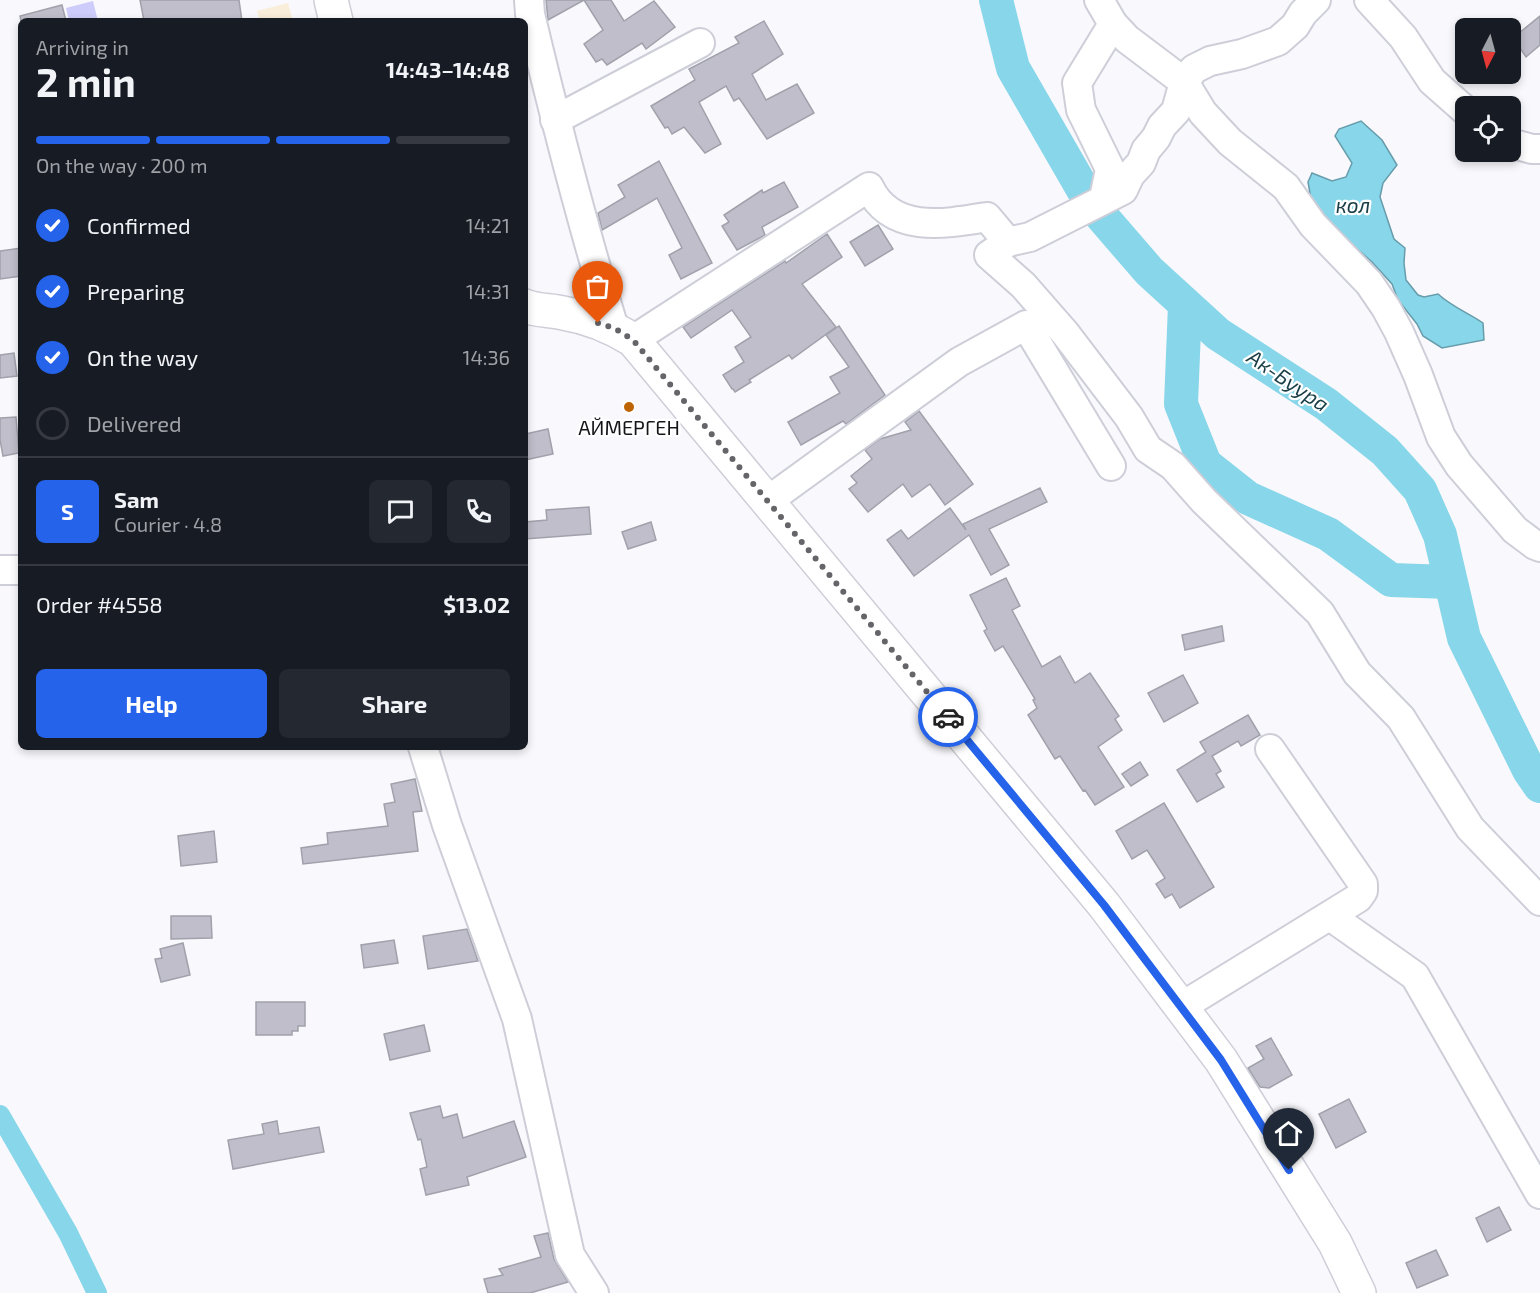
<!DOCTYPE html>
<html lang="en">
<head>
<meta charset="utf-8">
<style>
  body { margin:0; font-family:"Exo 2",sans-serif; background:#242831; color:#f1f3f6; height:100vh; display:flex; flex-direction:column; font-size:22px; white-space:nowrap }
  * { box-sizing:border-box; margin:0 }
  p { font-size:20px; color:#9ea1a6 }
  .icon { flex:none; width:33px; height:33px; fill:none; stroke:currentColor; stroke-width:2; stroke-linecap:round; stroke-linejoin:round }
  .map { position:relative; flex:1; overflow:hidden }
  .sheet { position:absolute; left:18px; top:18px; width:510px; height:732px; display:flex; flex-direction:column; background:#171b24; border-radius:9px; box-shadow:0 3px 9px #0003 }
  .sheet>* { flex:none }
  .needle { width:39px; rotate:186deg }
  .controls { position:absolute; left:1455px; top:18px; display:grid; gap:12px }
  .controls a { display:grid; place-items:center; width:66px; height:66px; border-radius:9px; background:#171b24; box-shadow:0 3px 9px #0003; font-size:30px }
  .pin { position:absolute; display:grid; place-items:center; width:51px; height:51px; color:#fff; margin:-62px -26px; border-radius:50% 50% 50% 0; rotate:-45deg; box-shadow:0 0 6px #0007 }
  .pin .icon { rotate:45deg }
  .courier { position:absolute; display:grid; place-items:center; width:60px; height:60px; margin:-30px; border:4px solid #2563eb; border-radius:50%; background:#fff; color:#222; box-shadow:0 2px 8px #0007 }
  .overview em { font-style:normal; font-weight:700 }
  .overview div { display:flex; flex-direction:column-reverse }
  .overview { display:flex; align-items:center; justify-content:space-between; height:102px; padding:0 18px }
  h1 { font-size:39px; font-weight:700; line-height:45px }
  .bar { display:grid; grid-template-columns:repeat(4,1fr); gap:9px 6px; align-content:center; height:72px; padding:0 18px }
  .bar i { height:8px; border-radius:4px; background:#363941 }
  .bar .on { background:#2563eb }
  .bar p { grid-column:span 4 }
  .line { display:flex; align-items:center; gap:15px; padding:0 18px; border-top:2px solid #363941 }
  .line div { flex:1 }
  .round { display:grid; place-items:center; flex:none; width:63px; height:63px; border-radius:9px; background:#242831 }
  ol { padding:0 18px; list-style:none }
  li { display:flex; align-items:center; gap:18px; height:66px }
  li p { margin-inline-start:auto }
  li .icon { padding:6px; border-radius:50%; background:#2563eb; color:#fff; stroke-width:4 }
  li:last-child { color:#9ea1a6 }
  li i { width:33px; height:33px; border:3px solid #363941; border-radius:50% }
  .button { display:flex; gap:12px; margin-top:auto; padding:12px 18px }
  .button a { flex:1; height:69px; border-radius:9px; background:#2563eb; color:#fff; font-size:24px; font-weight:700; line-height:69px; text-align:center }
  .button a+a { background:#242831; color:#f1f3f6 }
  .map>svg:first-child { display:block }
  .medical { fill:#f9eed9 }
  .green { fill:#ceccfa }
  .water { fill:#88d6e9; stroke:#669cab; stroke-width:1.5 }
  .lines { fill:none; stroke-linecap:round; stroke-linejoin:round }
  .canal { stroke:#88d6e9; stroke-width:20 }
  .river { stroke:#88d6e9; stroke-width:34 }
  .building { fill:#bfbeca; stroke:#a1a1ac; stroke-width:1.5 }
  .minor-casing { stroke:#ceced9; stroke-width:32 }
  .major-casing { stroke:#ceced9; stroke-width:36 }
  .minor { stroke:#fff; stroke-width:28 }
  .major { stroke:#fff; stroke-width:33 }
  .done { stroke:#656569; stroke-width:6; stroke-dasharray:0 10.8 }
  .route { stroke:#2563eb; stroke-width:8 }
  .poi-dot { fill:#bd6401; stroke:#fff; stroke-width:2 }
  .labels { text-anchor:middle; stroke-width:4.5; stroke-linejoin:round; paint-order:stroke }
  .poi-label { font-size:20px; fill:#151519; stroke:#fff }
  .water-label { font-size:21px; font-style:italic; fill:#193e46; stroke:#fff }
</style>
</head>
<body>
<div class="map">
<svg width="1540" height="1293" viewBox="0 0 1540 1293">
  <rect width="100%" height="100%" fill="#f9f9fd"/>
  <!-- medical -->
  <path class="medical" d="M 288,3 L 293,21 L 260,21 L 257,11 Z"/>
  <!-- green -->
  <path class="green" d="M 93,1 L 98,21 L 69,21 L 66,8 Z"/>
  <!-- water -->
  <path class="water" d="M 1361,121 L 1382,140 L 1397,165 L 1383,183 L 1380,197 L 1394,239 L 1405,248 L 1404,263 L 1406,280 L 1418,295 L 1424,297 L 1438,294 C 1451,306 1468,313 1483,323 L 1484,340 L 1442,348 L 1423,336 L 1417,324 L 1398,300 L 1392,284 L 1372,262 L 1339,233 L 1311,199 L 1308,182 L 1312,173 L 1332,181 L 1346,177 L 1352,163 L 1335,136 L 1339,129 Z"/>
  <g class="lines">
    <!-- canal -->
    <path class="canal" d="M 0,1115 L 68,1233 L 97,1293"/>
    <!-- river -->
    <g class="river">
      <path d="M 996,0 L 1013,68 L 1092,205 L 1149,271 L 1218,334 L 1326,404 L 1385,451 L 1420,490 L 1440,535 L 1464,638 L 1529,770 L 1540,786"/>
      <path d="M 1185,305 L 1181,404 L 1205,464 L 1248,498 L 1328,534 L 1391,580 L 1450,582"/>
    </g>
  </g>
  <!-- building -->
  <g class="building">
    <path d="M 140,0 L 239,0 L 242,21 L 144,21 Z"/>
    <path d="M 546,0 L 611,0 L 624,21 L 654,1 L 675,27 L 646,49 L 642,43 L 607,65 L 602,59 L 596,62 L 584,44 L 603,30 L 584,0 L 548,20 Z"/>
    <path d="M 62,5 L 66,21 L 21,21 L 20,16 Z"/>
    <path d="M 1540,16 L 1540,45 L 1526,57 L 1513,38 Z"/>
    <path d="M 764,21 L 783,54 L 752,74 L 766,100 L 797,84 L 814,113 L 767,139 L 739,98 L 734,101 L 726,86 L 699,102 L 721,144 L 705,153 L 684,127 L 672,134 L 668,127 L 665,128 L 651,106 L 695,80 L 689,69 L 739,43 L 735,37 Z"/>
    <path d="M 659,161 L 712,263 L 681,279 L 669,255 L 682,248 L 657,198 L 602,230 L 598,213 L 625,197 L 618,185 Z"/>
    <path d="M 784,182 L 798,207 L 762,227 L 765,235 L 737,250 L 722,226 L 729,222 L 724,215 L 762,190 L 763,193 Z"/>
    <path d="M 878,225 L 893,249 L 865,266 L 850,242 Z"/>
    <path d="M 827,234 L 842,257 L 802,284 L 836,327 L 792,359 L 789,355 L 749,380 L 751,382 L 735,392 L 733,389 L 732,389 L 723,375 L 744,362 L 735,347 L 751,337 L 732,310 L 691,338 L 683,327 L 785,261 L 786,263 Z"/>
    <path d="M 21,248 L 21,276 L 0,279 L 0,251 Z"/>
    <path d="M 839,326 L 885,395 L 846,424 L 843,421 L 801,445 L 788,422 L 840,393 L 830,377 L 849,367 L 826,335 Z"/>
    <path d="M 14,353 L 17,376 L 0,378 L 0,355 Z"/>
    <path d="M 919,411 L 973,484 L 945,505 L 930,484 L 912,497 L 903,484 L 868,512 L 849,489 L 857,483 L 851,476 L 872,459 L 865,450 L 880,439 L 911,430 L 905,422 Z"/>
    <path d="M 16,417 L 19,453 L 3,456 L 0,440 L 0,418 Z"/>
    <path d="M 548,429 L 553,454 L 525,460 L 525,434 Z"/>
    <path d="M 1040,488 L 1047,502 L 989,529 L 1009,565 L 991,575 L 969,535 L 914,576 L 887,540 L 901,530 L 908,539 L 950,508 L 966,530 L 963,524 Z"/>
    <path d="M 589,507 L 591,534 L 525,539 L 525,522 L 547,520 L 546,510 Z"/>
    <path d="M 651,522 L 656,540 L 628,549 L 622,532 Z"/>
    <path d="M 1006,578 L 1020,606 L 1012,610 L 1042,667 L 1060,656 L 1075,683 L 1090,673 L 1119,716 L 1115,719 L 1122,730 L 1098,747 L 1124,787 L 1095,805 L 1085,790 L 1083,791 L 1060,756 L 1055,759 L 1028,715 L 1037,708 L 1033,700 L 1035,699 L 1003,646 L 995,651 L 984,631 L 987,629 L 970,595 Z"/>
    <path d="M 1222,626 L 1224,641 L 1185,650 L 1182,635 Z"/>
    <path d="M 1183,675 L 1198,703 L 1164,722 L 1148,693 Z"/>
    <path d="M 1248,715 L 1260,735 L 1241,746 L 1238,741 L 1212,756 L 1221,771 L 1216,774 L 1224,787 L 1197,802 L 1177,770 L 1206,752 L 1200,742 Z"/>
    <path d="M 1140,762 L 1148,775 L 1131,786 L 1122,774 Z"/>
    <path d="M 415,779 L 422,811 L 413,812 L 418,851 L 303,864 L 301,848 L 328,844 L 327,833 L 388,826 L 384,804 L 395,802 L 391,784 Z"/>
    <path d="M 1164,803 L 1214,887 L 1180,908 L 1172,894 L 1165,898 L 1156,884 L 1165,878 L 1147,850 L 1132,859 L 1116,831 Z"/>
    <path d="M 214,831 L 217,862 L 181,866 L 178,836 Z"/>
    <path d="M 171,916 L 211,916 L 212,938 L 171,939 Z"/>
    <path d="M 467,929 L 478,961 L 428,969 L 423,936 Z"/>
    <path d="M 394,940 L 398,963 L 364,968 L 361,945 Z"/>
    <path d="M 183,943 L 190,975 L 161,982 L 155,959 L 162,958 L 160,949 Z"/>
    <path d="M 256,1002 L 305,1002 L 305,1026 L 298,1026 L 298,1031 L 292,1031 L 292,1035 L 256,1035 Z"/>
    <path d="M 424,1025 L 430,1051 L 390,1060 L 384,1034 Z"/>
    <path d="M 1271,1038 L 1292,1075 L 1269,1088 L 1260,1087 L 1248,1068 L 1264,1059 L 1256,1046 Z"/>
    <path d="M 1349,1099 L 1366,1132 L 1336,1148 L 1319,1114 Z"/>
    <path d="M 440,1106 L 443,1118 L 457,1114 L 463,1138 L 514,1121 L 526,1157 L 467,1177 L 469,1185 L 426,1195 L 420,1169 L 427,1167 L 421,1139 L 418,1140 L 410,1113 Z"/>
    <path d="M 277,1121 L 279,1134 L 319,1127 L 324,1152 L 233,1169 L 228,1140 L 264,1134 L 262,1124 Z"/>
    <path d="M 1499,1207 L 1511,1230 L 1487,1242 L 1476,1218 Z"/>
    <path d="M 548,1233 L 554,1259 L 568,1282 L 530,1293 L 488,1293 L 484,1279 L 503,1275 L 499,1269 L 541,1257 L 534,1236 Z"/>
    <path d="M 1436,1250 L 1448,1275 L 1417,1288 L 1406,1263 Z"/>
  </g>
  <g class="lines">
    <!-- minor casing -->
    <g class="minor-casing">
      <g id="minor">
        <path d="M 529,0 L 530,14 C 555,119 582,224 614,328"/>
        <path d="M 1099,0 L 1113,24 L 1077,83 L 1081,110 L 1110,169 L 1104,198"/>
        <path d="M 1369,0 L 1403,37 L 1432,81 L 1466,111"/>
        <path d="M 1113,24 L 1127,39 L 1184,82 L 1203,113 L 1230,142 L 1286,187 L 1313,225 L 1369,283 L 1386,308 L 1399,332 L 1418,375 L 1441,437 L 1459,465 L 1515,530 L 1535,545 L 1540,547"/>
        <path d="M 555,120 L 700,43"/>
        <path d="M 1510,143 L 1532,149 L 1540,149"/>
        <path d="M 1008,242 L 989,255 L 1023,285 L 1065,333 L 1129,417 L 1148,449 L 1173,466 L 1204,501 L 1320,613 L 1357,673 L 1401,718 L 1470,828 L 1540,901"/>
        <path d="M 633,340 L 869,187 C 891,234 945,224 987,217 L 1008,242 L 1030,237 L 1123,190 L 1130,175 L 1141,163 L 1146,150 L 1156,138 L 1162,126 L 1176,111 L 1184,82 L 1194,69 L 1210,61 L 1242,54 L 1278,41 L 1295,26 L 1303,13 L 1316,0"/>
        <path d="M 769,500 L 959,362 L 1026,325 L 1111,466"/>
        <path d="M 0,570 L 21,570"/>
        <path d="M 423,747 L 447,825 L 517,1019 L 570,1255 L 594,1293"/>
        <path d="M 1330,916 L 1415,976 L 1540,1194"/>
        <path d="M 1181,1007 L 1358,898 L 1363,891 L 1363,884 L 1270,749"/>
      </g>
    </g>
    <!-- major casing -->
    <g class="major-casing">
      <g id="major">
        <path d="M 331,0 L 336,21"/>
        <path d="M 525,306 C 537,311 550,310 563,313 C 587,317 612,327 633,340 L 1104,905 L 1221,1060 L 1335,1243 L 1359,1293"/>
      </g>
    </g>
    <!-- minor -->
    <use href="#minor" class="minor"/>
    <!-- major -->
    <use href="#major" class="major"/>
  </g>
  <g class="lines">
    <!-- done -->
    <path class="done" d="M 598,323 L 614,328 L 633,340 L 948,717"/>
    <!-- route -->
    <path class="route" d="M 948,717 L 1104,905 L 1221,1060 L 1289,1170"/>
  </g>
  <!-- markers -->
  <circle class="poi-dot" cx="629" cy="407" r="6"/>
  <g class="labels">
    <!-- poi labels -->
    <g class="poi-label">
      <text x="629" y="435">АЙМЕРГЕН</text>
    </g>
    <!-- water labels -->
    <g class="water-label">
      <text x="1353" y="213">кол</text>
      <text transform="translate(1288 381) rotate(34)" y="7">Ак-Буура</text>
    </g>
  </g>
</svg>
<div class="controls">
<a><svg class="needle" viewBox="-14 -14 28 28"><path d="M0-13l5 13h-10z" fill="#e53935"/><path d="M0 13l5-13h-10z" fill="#9ea1a6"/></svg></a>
<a><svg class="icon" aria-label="locate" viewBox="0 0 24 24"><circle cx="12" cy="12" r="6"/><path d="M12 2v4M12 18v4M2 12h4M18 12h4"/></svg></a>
</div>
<div class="pin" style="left:598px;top:323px;background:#ea580c"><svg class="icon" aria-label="bag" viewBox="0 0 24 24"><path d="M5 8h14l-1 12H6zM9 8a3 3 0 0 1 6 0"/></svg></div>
<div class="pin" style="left:1289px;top:1170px;background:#1f2937"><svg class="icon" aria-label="home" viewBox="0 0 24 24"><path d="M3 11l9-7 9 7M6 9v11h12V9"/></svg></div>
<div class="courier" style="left:948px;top:717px"><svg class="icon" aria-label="car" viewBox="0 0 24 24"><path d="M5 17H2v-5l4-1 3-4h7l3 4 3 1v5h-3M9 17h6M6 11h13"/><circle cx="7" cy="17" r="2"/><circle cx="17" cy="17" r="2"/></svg></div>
<section class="sheet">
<div class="overview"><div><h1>2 min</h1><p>Arriving in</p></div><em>14:43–14:48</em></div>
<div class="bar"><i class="on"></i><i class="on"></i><i class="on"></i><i></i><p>On the way · 200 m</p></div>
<ol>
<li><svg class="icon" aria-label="check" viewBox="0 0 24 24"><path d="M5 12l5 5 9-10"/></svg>Confirmed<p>14:21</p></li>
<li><svg class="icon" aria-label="check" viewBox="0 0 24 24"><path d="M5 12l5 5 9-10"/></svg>Preparing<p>14:31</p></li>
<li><svg class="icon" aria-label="check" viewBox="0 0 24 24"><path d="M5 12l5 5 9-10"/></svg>On the way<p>14:36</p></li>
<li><i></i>Delivered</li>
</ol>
<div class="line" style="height:108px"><b class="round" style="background:#2563eb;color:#fff">S</b><div><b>Sam</b><p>Courier · 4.8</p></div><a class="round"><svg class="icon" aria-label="chat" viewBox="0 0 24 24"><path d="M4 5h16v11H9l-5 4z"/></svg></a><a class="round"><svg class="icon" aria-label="phone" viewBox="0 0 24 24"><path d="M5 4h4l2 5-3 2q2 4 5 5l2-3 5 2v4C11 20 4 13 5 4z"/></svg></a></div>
<div class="line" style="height:78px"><div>Order #4558</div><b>$13.02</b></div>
<div class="button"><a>Help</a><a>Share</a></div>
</section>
</div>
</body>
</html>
